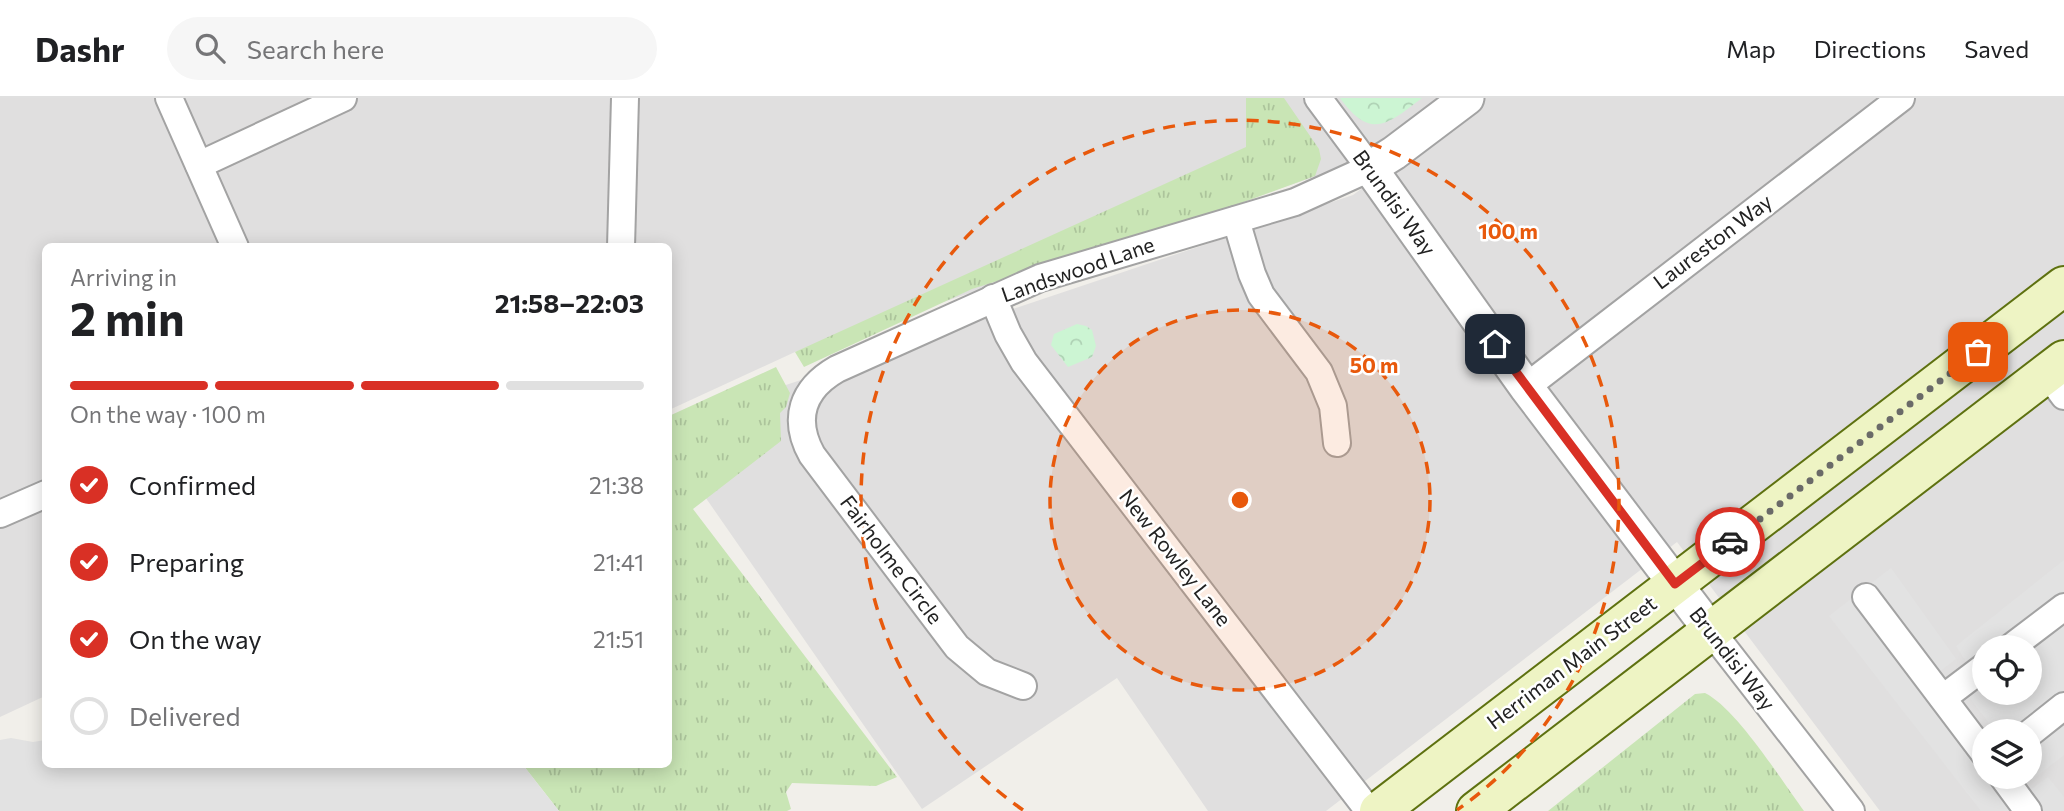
<!DOCTYPE html>
<html lang="en">
<head>
<meta charset="utf-8">
<style>
  body { margin:0; font-family:Commissioner,sans-serif; background:#f6f6f6; color:#202124; height:100vh; display:flex; flex-direction:column; font-size:26px; white-space:nowrap }
  * { box-sizing:border-box; margin:0 }
  p { font-size:23px; color:#757577 }
  .icon { flex:none; width:38px; height:38px; fill:none; stroke:currentColor; stroke-width:2; stroke-linecap:round; stroke-linejoin:round }
  .map { position:relative; flex:1; overflow:hidden }
  .details { position:absolute; left:42px; top:145px; width:630px; height:525px; display:flex; flex-direction:column; background:#fff; border-radius:10px; box-shadow:0 4px 18px #0003 }
  .details>* { flex:none }
  .tools { position:absolute; left:1972px; top:537px; display:grid; gap:14px }
  .tools a { display:grid; place-items:center; width:70px; height:70px; border-radius:50%; background:#fff; box-shadow:0 4px 18px #0003; font-size:35px }
  .pin { position:absolute; display:grid; place-items:center; width:60px; height:60px; color:#fff; margin:-30px; border-radius:14px; box-shadow:0 4px 10px #0006 }
  .courier { position:absolute; display:grid; place-items:center; width:70px; height:70px; margin:-35px; border:5px solid #d93025; border-radius:50%; background:#fff; color:#222; box-shadow:0 2px 9px #0007 }
  .overview em { font-style:normal; font-weight:700 }
  .overview div { display:flex; flex-direction:column-reverse }
  .overview { display:flex; align-items:center; justify-content:space-between; height:119px; padding:0 28px }
  h1 { font-size:46px; font-weight:700; line-height:52px }
  .bar { display:grid; grid-template-columns:repeat(4,1fr); gap:10px 7px; align-content:center; height:84px; padding:0 28px }
  .bar i { height:9px; border-radius:5px; background:#e0e0e0 }
  .bar .on { background:#d93025 }
  .bar p { grid-column:span 4 }
  ol { padding:0 28px; list-style:none }
  li { display:flex; align-items:center; gap:21px; height:77px }
  li p { margin-inline-start:auto }
  li .icon { padding:7px; border-radius:50%; background:#d93025; color:#fff; stroke-width:4 }
  li:last-child { color:#757577 }
  li i { width:38px; height:38px; border:4px solid #e0e0e0; border-radius:50% }
  header { display:flex; align-items:center; gap:42px; box-sizing:border-box; height:98px; padding:0 35px; background:#fff; border-bottom:2px solid #e0e0e0 }
  header strong { font-size:33px }
  nav { display:flex; gap:38px; margin-inline-start:auto; font-size:24px }
  .search { width:490px; height:63px; background:#f6f6f6; display:flex; align-items:center; gap:18px; box-sizing:border-box; padding:0 24px; border-radius:38px; color:#757577; font-size:26px }
  .map>svg:first-child { display:block }
  .residential { fill:#e0dfdf; fill-rule:evenodd }
  .grass { fill:url(#grass-tufts) }
  .park { fill:url(#park-crowns) }
  .parking { fill:#e2e2e2; fill-rule:evenodd }
  .lines { fill:none; stroke-linecap:round; stroke-linejoin:round }
  .minor-casing { stroke:#a3a3a3; stroke-width:30 }
  .tertiary-casing { stroke:#a3a3a3; stroke-width:37 }
  .secondary-casing { stroke:#5e7110; stroke-width:42 }
  .minor { stroke:#fff; stroke-width:26 }
  .tertiary { stroke:#fff; stroke-width:33 }
  .secondary { stroke:#eef4c4; stroke-width:38 }
  .done { stroke:#6a6a68; stroke-width:7; stroke-dasharray:0 12.6 }
  .route { stroke:#d93025; stroke-width:9 }
  .ring { fill:none; stroke:#e8590c; stroke-width:3.5; stroke-dasharray:12 9 }
  .labels { text-anchor:middle; stroke-width:5; stroke-linejoin:round; paint-order:stroke }
  .street-label { font-size:21px; fill:#222; stroke:#fff }
  .centre { fill:#e8590c; stroke:#fff; stroke-width:3.5 }
  .ring-label { font-size:21px; text-anchor:middle; font-weight:bold; fill:#e8590c; stroke:#fff; stroke-width:5; stroke-linejoin:round; paint-order:stroke }
</style>
</head>
<body>
<header>
<strong>Dashr</strong>
<div class="search"><svg class="icon" aria-label="search" viewBox="0 0 24 24"><circle cx="10" cy="10" r="6"/><path d="M15 15l6 6"/></svg>Search here</div>
<nav><a>Map</a><a>Directions</a><a>Saved</a></nav>
</header>
<div class="map">
<svg width="2064" height="713" viewBox="0 0 2064 713">
  <defs>
    <pattern id="grass-tufts" width="24" height="20" patternUnits="userSpaceOnUse" patternTransform="scale(1.75)"><rect width="24" height="20" fill="#c9e5b5"/><path d="M3 7l-1-3M5 7V3M7 7l1-3M15 17l-1-3M17 17v-4M19 17l1-3" fill="none" stroke="#acc49b"/></pattern>
    <pattern id="park-crowns" width="20" height="18" patternUnits="userSpaceOnUse" patternTransform="scale(1.75)"><rect width="20" height="18" fill="#ccf5d3"/><path d="M2 6a3 3 0 1 1 6 0M12 15a3 3 0 1 1 6 0" fill="none" stroke="#afd2b5"/></pattern>
  </defs>
  <rect width="100%" height="100%" fill="#f1efea"/>
  <!-- residential -->
  <g class="residential">
    <path d="M 0,0 L 1446,0 L 1346,68 L 795,254 L 669,312 L 668,149 L 46,149 L 45,598 L 0,619 Z"/>
    <path d="M 1484,0 L 2064,0 L 2064,713 L 1880,713 L 1677,444 L 1326,713 L 1208,713 L 1117,580 L 922,711 L 701,393 L 771,292 L 1353,97 ZM 1984,550 L 2030,550 L 2030,595 L 1984,595 ZM 1984,634 L 2030,634 L 2030,679 L 1984,679 Z"/>
  </g>
  <!-- grass -->
  <g class="grass">
    <path d="M 1246,0 L 1284,0 L 1319,51 L 1321,61 L 1315,78 L 1230,109 L 972,191 L 804,269 L 795,254 L 1246,49 Z"/>
    <path d="M 776,269 L 790,295 L 786,309 L 780,315 L 781,343 L 693,411 L 897,679 L 876,688 L 792,685 L 786,694 L 791,711 L 787,713 L 559,713 L 523,667 L 668,667 L 669,318 Z"/>
    <path d="M 1705,595 C 1737,611 1781,682 1804,713 L 1548,713 L 1695,596 Z"/>
  </g>
  <!-- park -->
  <g class="park">
    <path d="M 1340,0 L 1422,0 C 1388,26 1371,43 1340,0 Z"/>
    <path d="M 1077,226 L 1086,228 L 1092,232 L 1096,248 L 1092,259 L 1068,269 L 1051,247 L 1054,236 Z"/>
  </g>
  <!-- parking -->
  <g class="parking">
    <path d="M 2064,462 L 2064,657 L 2032,682 L 2030,679 L 2030,634 L 1995,633 L 1953,578 L 1967,565 L 1956,548 ZM 1984,550 L 2030,550 L 2030,595 L 1984,595 Z"/>
    <path d="M 1891,470 L 1956,561 L 1926,584 L 1984,663 L 1984,679 L 1997,679 L 2015,704 L 2048,679 L 2064,699 L 2064,713 L 1981,713 L 1829,518 Z"/>
    <path d="M 11,640 L 33,644 L 45,642 L 46,667 L 523,667 L 559,713 L 0,713 L 0,642 Z"/>
  </g>
  <g class="lines">
    <!-- minor casing -->
    <g class="minor-casing">
      <g id="minor">
        <path d="M 169,0 L 235,149"/>
        <path d="M 199,67 L 343,0"/>
        <path d="M 1236,122 L 1252,176 L 1261,197 L 1319,274 L 1333,308 L 1337,345"/>
        <path d="M 621,149 L 625,0"/>
        <path d="M 993,200 L 1008,236 L 1024,264 L 1369,713"/>
        <path d="M 2047,275 L 2064,298"/>
        <path d="M 1526,289 L 1901,0"/>
        <path d="M 0,416 L 46,396"/>
        <path d="M 1866,499 L 1984,655"/>
        <path d="M 1711,533 L 1851,713"/>
        <path d="M 2010,550 L 2064,509"/>
        <path d="M 1023,588 L 987,574 L 957,549 L 812,357 C 792,321 802,291 837,271 L 1040,180 L 1295,104 L 1370,70 L 1318,0"/>
        <path d="M 1943,600 L 1984,569"/>
        <path d="M 2030,635 L 2064,608"/>
        <path d="M 2003,679 L 2028,713"/>
      </g>
    </g>
    <!-- tertiary casing -->
    <g class="tertiary-casing">
      <path id="tertiary" d="M 1467,0 L 1394,55 L 1370,70 L 1526,289 L 1711,533"/>
    </g>
    <!-- secondary casing -->
    <g class="secondary-casing">
      <g id="secondary">
        <path d="M 1379,713 L 2064,188"/>
        <path d="M 1476,713 L 2064,262"/>
      </g>
    </g>
    <!-- minor -->
    <use href="#minor" class="minor"/>
    <!-- tertiary -->
    <use href="#tertiary" class="tertiary"/>
    <!-- secondary -->
    <use href="#secondary" class="secondary"/>
  </g>
  <g class="lines">
    <!-- done -->
    <path class="done" d="M 1730,444 L 1978,254"/>
    <!-- route -->
    <path class="route" d="M 1495,246 L 1675,486 L 1730,444"/>
  </g>
  <!-- distance rings -->
  <circle cx="1240" cy="402" r="190" fill="#e8590c" fill-opacity=".12"/>
  <g class="ring">
    <circle cx="1240" cy="402" r="190"/>
    <path d="M1023 712A379 379 0 1 1 1457 712"/>
  </g>
  <g class="labels">
    <!-- street labels -->
    <g class="street-label">
      <text transform="translate(1394 105) rotate(54)" y="7">Brundisi Way</text>
      <text transform="translate(1713 144) rotate(-37)" y="7">Laureston Way</text>
      <text transform="translate(1078 172) rotate(-19)" y="7">Landswood Lane</text>
      <text transform="translate(1175 460) rotate(52)" y="7">New Rowley Lane</text>
      <text transform="translate(891 462) rotate(53)" y="7">Fairholme Circle</text>
      <text transform="translate(1732 561) rotate(52)" y="7">Brundisi Way</text>
      <text transform="translate(1572 565) rotate(-37)" y="7">Herriman Main Street</text>
    </g>
  </g>
  <circle cx="1240" cy="402" r="10" class="centre"/>
  <g class="ring-label">
    <text x="1508" y="141">100 m</text>
    <text x="1374" y="275">50 m</text>
  </g>
</svg>
<div class="tools">
<a><svg class="icon" aria-label="locate" viewBox="0 0 24 24"><circle cx="12" cy="12" r="6"/><path d="M12 2v4M12 18v4M2 12h4M18 12h4"/></svg></a>
<a><svg class="icon" aria-label="layers" viewBox="0 0 24 24"><path d="M12 4l9 5-9 5-9-5zM3 14l9 5 9-5"/></svg></a>
</div>
<div class="pin" style="left:1978px;top:254px;background:#ea580c"><svg class="icon" aria-label="bag" viewBox="0 0 24 24"><path d="M5 8h14l-1 12H6zM9 8a3 3 0 0 1 6 0"/></svg></div>
<div class="pin" style="left:1495px;top:246px;background:#1f2937"><svg class="icon" aria-label="home" viewBox="0 0 24 24"><path d="M3 11l9-7 9 7M6 9v11h12V9"/></svg></div>
<div class="courier" style="left:1730px;top:444px"><svg class="icon" aria-label="car" viewBox="0 0 24 24"><path d="M5 17H2v-5l4-1 3-4h7l3 4 3 1v5h-3M9 17h6M6 11h13"/><circle cx="7" cy="17" r="2"/><circle cx="17" cy="17" r="2"/></svg></div>
<section class="details">
<div class="overview"><div><h1>2 min</h1><p>Arriving in</p></div><em>21:58–22:03</em></div>
<div class="bar"><i class="on"></i><i class="on"></i><i class="on"></i><i></i><p>On the way · 100 m</p></div>
<ol>
<li><svg class="icon" aria-label="check" viewBox="0 0 24 24"><path d="M5 12l5 5 9-10"/></svg>Confirmed<p>21:38</p></li>
<li><svg class="icon" aria-label="check" viewBox="0 0 24 24"><path d="M5 12l5 5 9-10"/></svg>Preparing<p>21:41</p></li>
<li><svg class="icon" aria-label="check" viewBox="0 0 24 24"><path d="M5 12l5 5 9-10"/></svg>On the way<p>21:51</p></li>
<li><i></i>Delivered</li>
</ol>
</section>
</div>
</body>
</html>
